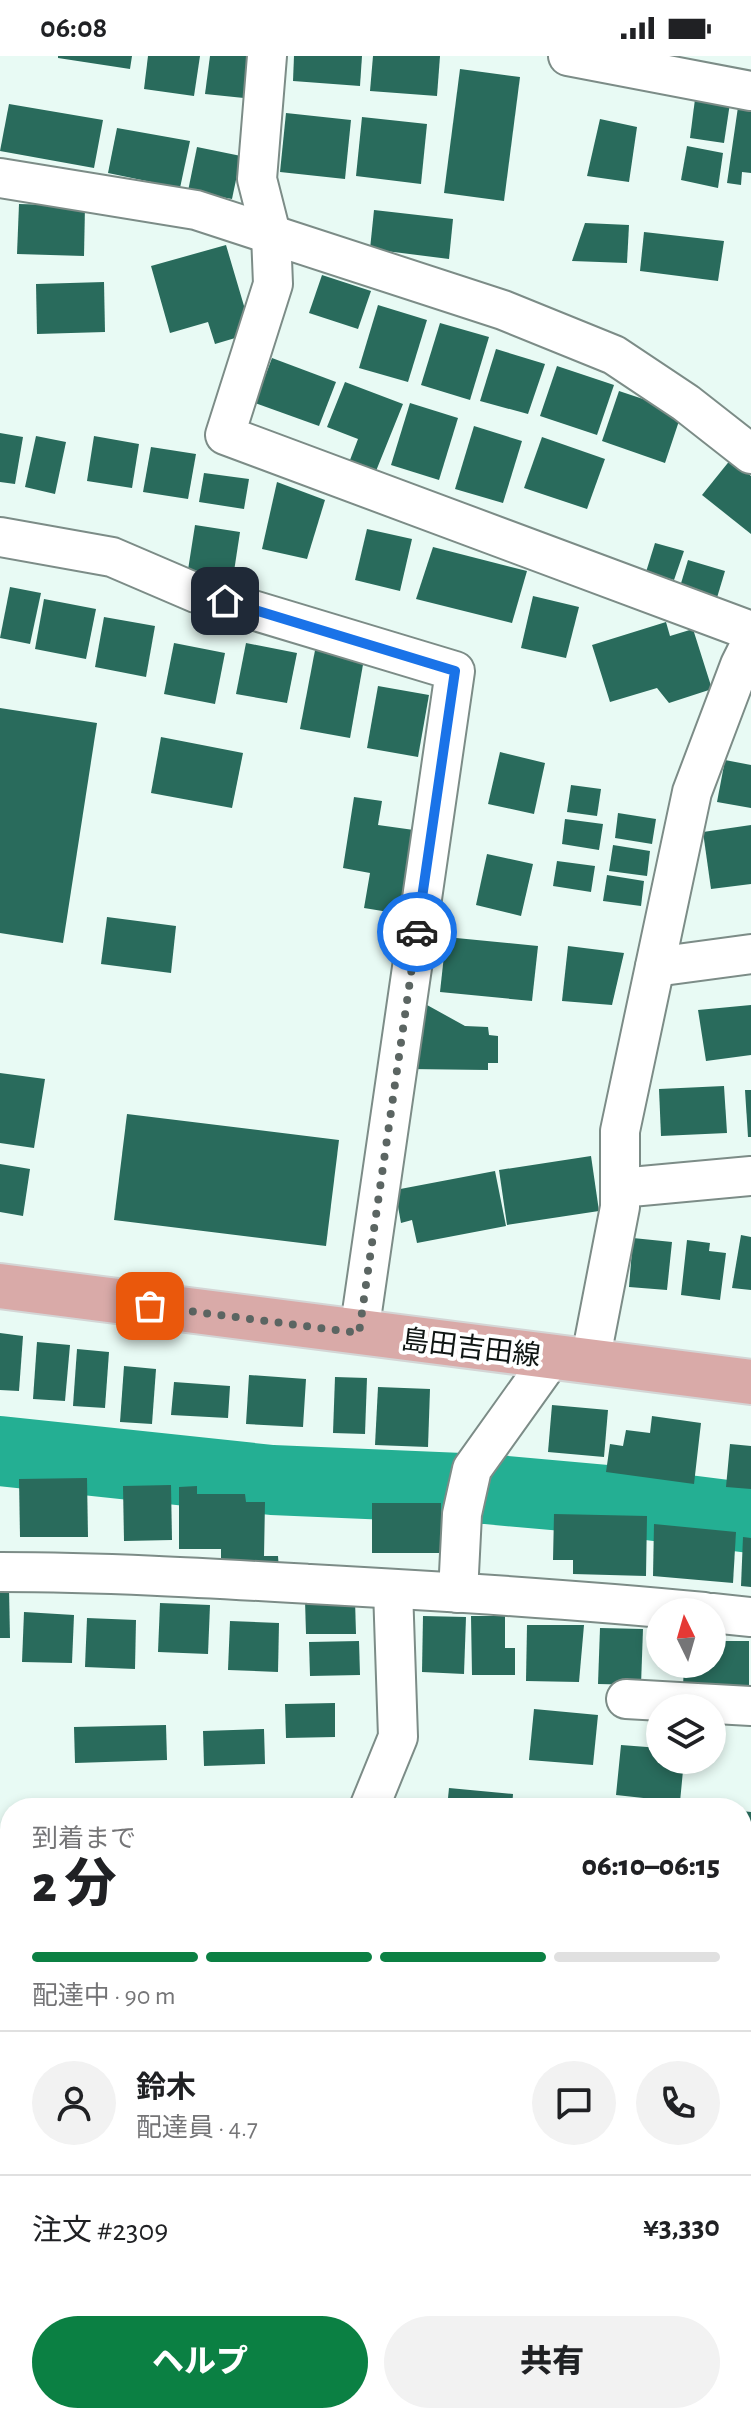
<!DOCTYPE html>
<html lang="ja">
<head>
<meta charset="utf-8">
<style>
  body { margin:0; font-family:"Alegreya Sans","Noto Sans JP",sans-serif; background:#f2f2f2; color:#202124; height:100vh; display:flex; flex-direction:column; font-size:30px; white-space:nowrap }
  * { box-sizing:border-box; margin:0 }
  p { font-size:26px; color:#757577 }
  .icon { flex:none; width:44px; height:44px; fill:none; stroke:currentColor; stroke-width:2; stroke-linecap:round; stroke-linejoin:round }
  .map { position:relative; flex:1; overflow:hidden }
  .drawer { position:absolute; left:0px; top:1742px; width:752px; height:626px; display:flex; flex-direction:column; background:#fff; border-radius:32px 32px 0 0; box-shadow:0 4px 12px #0003 }
  .drawer>* { flex:none }
  .needle { width:52px; rotate:355deg }
  .buttons { position:absolute; left:646px; top:1542px; display:grid; gap:16px }
  .buttons a { display:grid; place-items:center; width:80px; height:80px; border-radius:50%; background:#fff; box-shadow:0 4px 12px #0003; font-size:40px }
  .pin { position:absolute; display:grid; place-items:center; width:68px; height:68px; color:#fff; margin:-34px; border-radius:16px; box-shadow:0 4px 12px #0006 }
  .courier { position:absolute; display:grid; place-items:center; width:80px; height:80px; margin:-40px; border:6px solid #1a73e8; border-radius:50%; background:#fff; color:#222; box-shadow:0 2px 10px #0007 }
  .head em { font-style:normal; font-weight:800 }
  .head div { display:flex; flex-direction:column-reverse }
  .head { display:flex; align-items:center; justify-content:space-between; height:136px; padding:0 32px }
  h1 { font-size:52px; font-weight:800; line-height:60px }
  .bar { display:grid; grid-template-columns:repeat(4,1fr); gap:12px 8px; align-content:center; height:96px; padding:0 32px }
  .bar i { height:10px; border-radius:6px; background:#e0e0e0 }
  .bar .active { background:#0b8043 }
  .bar p { grid-column:span 4 }
  .line { display:flex; align-items:center; gap:20px; padding:0 32px; border-top:2px solid #e0e0e0 }
  .line div { flex:1 }
  .round { display:grid; place-items:center; flex:none; width:84px; height:84px; border-radius:42px; background:#f2f2f2 }
  .action { display:flex; gap:16px; margin-top:auto; padding:16px 32px }
  .action a { flex:1; height:92px; border-radius:48px; background:#0b8043; color:#fff; font-size:32px; font-weight:800; line-height:92px; text-align:center }
  .action a+a { background:#f2f2f2; color:#202124 }
  .status { display:flex; justify-content:space-between; align-items:center; height:56px; padding:0 40px; background:#fff; direction:ltr }
  .status svg { height:22px; fill:currentColor }
  .map>svg:first-child { display:block }
  .lines { fill:none; stroke-linecap:round; stroke-linejoin:round }
  .river { stroke:#24af93; stroke-width:70 }
  .building { fill:#296b5c }
  .minor-casing { stroke:#7c8c87; stroke-width:42 }
  .major-casing { stroke:#d4d5d5; stroke-width:48 }
  .minor { stroke:#fff; stroke-width:38 }
  .major { stroke:#d9aaa8; stroke-width:44 }
  .done { stroke:#5b6562; stroke-width:8; stroke-dasharray:0 14.4 }
  .route { stroke:#1a73e8; stroke-width:10 }
  .labels { text-anchor:middle; stroke-width:8; stroke-linejoin:round; paint-order:stroke }
  .street-label { font-size:28px; fill:#0f1513; stroke:#fff }
</style>
</head>
<body>
<div class="status"><b>06:08</b><svg viewBox="0 0 49 12"><path d="M0 12V9h3v3zM5 12V6h3v6zM10 12V3h3v9zM15 12V0h3v12zM26 1h20v11H26zM47 4h2v5h-2z"/></svg></div>
<div class="map">
<svg width="751" height="2367" viewBox="0 0 751 2367">
  <rect width="100%" height="100%" fill="#e8faf4"/>
  <g class="lines">
    <!-- river -->
    <path class="river" d="M 0,1395 L 272,1424 L 485,1433 L 608,1444 L 751,1462"/>
  </g>
  <!-- building -->
  <g class="building">
    <path d="M 58,0 L 132,0 L 130,13 L 58,2 Z"/>
    <path d="M 148,0 L 200,0 L 194,40 L 144,33 Z"/>
    <path d="M 210,0 L 249,0 L 244,42 L 205,38 Z"/>
    <path d="M 294,0 L 362,0 L 360,30 L 293,25 Z"/>
    <path d="M 373,0 L 440,0 L 437,40 L 370,35 Z"/>
    <path d="M 460,13 L 520,21 L 504,145 L 444,137 Z"/>
    <path d="M 695,43 L 730,47 L 724,87 L 690,82 Z"/>
    <path d="M 9,48 L 103,64 L 94,112 L 0,95 Z"/>
    <path d="M 738,51 L 751,53 L 751,117 L 742,116 L 741,129 L 727,127 Z"/>
    <path d="M 286,57 L 351,64 L 345,123 L 280,116 Z"/>
    <path d="M 362,61 L 427,68 L 421,128 L 356,120 Z"/>
    <path d="M 600,63 L 637,71 L 629,126 L 587,120 Z"/>
    <path d="M 117,72 L 190,85 L 180,132 L 108,117 Z"/>
    <path d="M 687,90 L 723,97 L 718,132 L 681,124 Z"/>
    <path d="M 197,91 L 241,100 L 232,143 L 188,135 Z"/>
    <path d="M 19,148 L 85,150 L 84,200 L 17,198 Z"/>
    <path d="M 374,154 L 453,163 L 449,203 L 370,193 Z"/>
    <path d="M 585,167 L 629,169 L 627,207 L 572,205 Z"/>
    <path d="M 644,176 L 724,185 L 718,225 L 640,215 Z"/>
    <path d="M 226,189 L 252,277 L 215,288 L 208,266 L 170,277 L 151,210 Z"/>
    <path d="M 322,219 L 371,235 L 358,273 L 309,257 Z"/>
    <path d="M 104,226 L 105,276 L 37,278 L 36,228 Z"/>
    <path d="M 378,249 L 427,264 L 408,326 L 359,312 Z"/>
    <path d="M 440,267 L 489,281 L 470,344 L 421,329 Z"/>
    <path d="M 496,293 L 545,308 L 528,358 L 480,345 Z"/>
    <path d="M 272,302 L 336,326 L 319,370 L 255,347 Z"/>
    <path d="M 557,310 L 614,329 L 597,379 L 540,360 Z"/>
    <path d="M 345,326 L 403,348 L 376,415 L 350,404 L 358,383 L 327,371 Z"/>
    <path d="M 619,335 L 682,356 L 665,407 L 602,385 Z"/>
    <path d="M 410,347 L 458,362 L 439,424 L 391,409 Z"/>
    <path d="M 474,370 L 522,385 L 503,447 L 455,433 Z"/>
    <path d="M 0,377 L 23,381 L 15,428 L 0,426 Z"/>
    <path d="M 36,380 L 66,386 L 55,438 L 25,431 Z"/>
    <path d="M 94,380 L 139,388 L 132,432 L 87,425 Z"/>
    <path d="M 542,381 L 605,403 L 587,453 L 524,432 Z"/>
    <path d="M 151,391 L 196,398 L 188,443 L 143,436 Z"/>
    <path d="M 731,403 L 751,420 L 751,478 L 702,439 Z"/>
    <path d="M 204,417 L 249,423 L 244,453 L 199,446 Z"/>
    <path d="M 277,426 L 325,444 L 307,503 L 262,493 Z"/>
    <path d="M 195,469 L 240,476 L 233,522 L 188,514 Z"/>
    <path d="M 367,473 L 412,483 L 400,535 L 355,524 Z"/>
    <path d="M 655,487 L 684,495 L 674,524 L 646,516 Z"/>
    <path d="M 433,491 L 527,515 L 512,567 L 416,543 Z"/>
    <path d="M 688,504 L 725,515 L 716,545 L 679,534 Z"/>
    <path d="M 10,531 L 41,537 L 30,588 L 0,582 Z"/>
    <path d="M 533,540 L 579,551 L 566,602 L 521,592 Z"/>
    <path d="M 44,543 L 96,553 L 86,603 L 35,593 Z"/>
    <path d="M 104,561 L 155,570 L 146,621 L 95,611 Z"/>
    <path d="M 666,566 L 670,580 L 693,573 L 712,633 L 669,647 L 657,632 L 610,646 L 592,589 Z"/>
    <path d="M 174,587 L 225,597 L 215,648 L 164,638 Z"/>
    <path d="M 246,587 L 297,597 L 287,647 L 236,638 Z"/>
    <path d="M 316,589 L 364,603 L 350,682 L 300,673 Z"/>
    <path d="M 378,630 L 429,639 L 418,701 L 367,692 Z"/>
    <path d="M 0,652 L 97,667 L 63,887 L 0,877 Z"/>
    <path d="M 161,681 L 243,697 L 232,752 L 151,737 Z"/>
    <path d="M 500,696 L 545,707 L 534,758 L 488,748 Z"/>
    <path d="M 725,704 L 751,709 L 751,752 L 717,746 Z"/>
    <path d="M 571,729 L 601,733 L 597,760 L 567,756 Z"/>
    <path d="M 354,741 L 382,745 L 378,769 L 421,775 L 407,859 L 364,852 L 370,817 L 343,812 Z"/>
    <path d="M 618,757 L 656,763 L 652,788 L 615,782 Z"/>
    <path d="M 565,763 L 603,768 L 599,794 L 562,788 Z"/>
    <path d="M 751,769 L 751,828 L 711,833 L 703,776 Z"/>
    <path d="M 613,789 L 650,795 L 647,820 L 609,815 Z"/>
    <path d="M 487,798 L 533,808 L 521,860 L 476,849 Z"/>
    <path d="M 557,805 L 595,810 L 591,836 L 553,830 Z"/>
    <path d="M 607,819 L 644,825 L 641,850 L 603,845 Z"/>
    <path d="M 107,861 L 176,870 L 171,917 L 101,908 Z"/>
    <path d="M 446,881 L 538,890 L 532,945 L 440,936 Z"/>
    <path d="M 568,890 L 624,897 L 612,949 L 562,945 Z"/>
    <path d="M 418,944 L 465,970 L 488,971 L 489,979 L 498,980 L 498,1007 L 488,1007 L 488,1014 L 409,1013 Z"/>
    <path d="M 751,949 L 751,999 L 706,1005 L 698,954 Z"/>
    <path d="M 0,1017 L 45,1023 L 34,1092 L 0,1087 Z"/>
    <path d="M 724,1030 L 727,1077 L 661,1080 L 659,1033 Z"/>
    <path d="M 745,1034 L 751,1034 L 751,1081 L 748,1081 Z"/>
    <path d="M 127,1058 L 339,1084 L 326,1190 L 114,1164 Z"/>
    <path d="M 591,1100 L 599,1155 L 507,1169 L 499,1114 Z"/>
    <path d="M 0,1108 L 30,1113 L 23,1160 L 0,1156 Z"/>
    <path d="M 495,1115 L 506,1170 L 417,1187 L 412,1164 L 401,1167 L 395,1134 Z"/>
    <path d="M 741,1179 L 751,1181 L 751,1234 L 732,1232 Z"/>
    <path d="M 633,1182 L 672,1186 L 667,1234 L 629,1231 Z"/>
    <path d="M 687,1184 L 710,1187 L 709,1195 L 726,1197 L 720,1244 L 681,1239 Z"/>
    <path d="M 0,1277 L 23,1280 L 19,1335 L 0,1334 Z"/>
    <path d="M 37,1286 L 70,1289 L 65,1345 L 33,1343 Z"/>
    <path d="M 77,1293 L 109,1296 L 105,1352 L 73,1350 Z"/>
    <path d="M 124,1310 L 156,1313 L 152,1368 L 120,1366 Z"/>
    <path d="M 249,1319 L 306,1323 L 303,1371 L 246,1368 Z"/>
    <path d="M 335,1321 L 367,1322 L 365,1378 L 333,1377 Z"/>
    <path d="M 174,1326 L 230,1330 L 228,1362 L 171,1359 Z"/>
    <path d="M 378,1331 L 430,1333 L 428,1391 L 375,1389 Z"/>
    <path d="M 552,1349 L 608,1354 L 604,1401 L 548,1396 Z"/>
    <path d="M 652,1360 L 701,1367 L 694,1428 L 606,1416 L 610,1388 L 623,1390 L 626,1374 L 650,1377 Z"/>
    <path d="M 730,1388 L 751,1390 L 751,1433 L 726,1431 Z"/>
    <path d="M 87,1422 L 88,1481 L 20,1481 L 19,1423 Z"/>
    <path d="M 171,1429 L 172,1484 L 124,1485 L 123,1430 Z"/>
    <path d="M 197,1430 L 197,1438 L 245,1438 L 246,1446 L 265,1446 L 264,1500 L 278,1500 L 279,1514 L 221,1514 L 221,1493 L 179,1493 L 179,1431 Z"/>
    <rect x="372" y="1447" width="69" height="50"/>
    <path d="M 554,1458 L 647,1460 L 646,1520 L 573,1518 L 573,1504 L 553,1504 Z"/>
    <path d="M 654,1468 L 736,1476 L 733,1527 L 653,1520 Z"/>
    <path d="M 743,1481 L 751,1482 L 751,1531 L 741,1530 Z"/>
    <path d="M 9,1533 L 10,1582 L 0,1582 L 0,1534 Z"/>
    <path d="M 305,1544 L 355,1544 L 356,1578 L 306,1578 Z"/>
    <path d="M 160,1547 L 210,1549 L 208,1598 L 158,1596 Z"/>
    <path d="M 24,1556 L 74,1559 L 72,1607 L 22,1606 Z"/>
    <path d="M 423,1560 L 466,1561 L 464,1618 L 422,1616 Z"/>
    <path d="M 471,1560 L 505,1560 L 505,1592 L 515,1592 L 515,1619 L 472,1619 Z"/>
    <path d="M 87,1562 L 136,1564 L 135,1613 L 85,1611 Z"/>
    <path d="M 230,1565 L 279,1567 L 278,1616 L 228,1614 Z"/>
    <path d="M 527,1569 L 584,1569 L 579,1626 L 526,1625 Z"/>
    <path d="M 600,1572 L 643,1573 L 641,1629 L 598,1628 Z"/>
    <path d="M 359,1585 L 360,1619 L 310,1620 L 309,1586 Z"/>
    <path d="M 712,1585 L 749,1585 L 749,1631 L 683,1631 L 684,1608 L 712,1608 Z"/>
    <path d="M 335,1647 L 335,1681 L 286,1682 L 285,1648 Z"/>
    <path d="M 534,1653 L 598,1659 L 593,1709 L 529,1704 Z"/>
    <path d="M 166,1669 L 167,1704 L 75,1707 L 74,1671 Z"/>
    <path d="M 264,1673 L 265,1708 L 204,1710 L 203,1675 Z"/>
    <path d="M 621,1689 L 660,1692 L 660,1704 L 684,1704 L 680,1746 L 616,1739 Z"/>
    <path d="M 449,1732 L 513,1738 L 512,1752 L 447,1752 Z"/>
    <path d="M 742,1755 L 751,1756 L 751,1807 L 742,1806 Z"/>
    <path d="M 751,1854 L 751,1919 L 742,1902 L 742,1858 Z"/>
    <path d="M 742,1913 L 751,1930 L 751,1952 L 742,1957 Z"/>
    <path d="M 751,2094 L 751,2131 L 742,2113 L 742,2099 Z"/>
    <path d="M 750,2133 L 751,2186 L 742,2191 L 742,2137 Z"/>
    <path d="M 10,2156 L 10,2221 L 0,2229 L 0,2164 Z"/>
    <path d="M 751,2204 L 751,2247 L 750,2247 L 742,2206 Z"/>
    <path d="M 5,2265 L 10,2271 L 10,2336 L 0,2325 L 0,2269 Z"/>
    <path d="M 0,2338 L 10,2349 L 10,2358 L 19,2358 L 27,2367 L 0,2367 Z"/>
    <path d="M 446,2358 L 498,2358 L 494,2367 L 466,2367 Z"/>
  </g>
  <g class="lines">
    <!-- minor casing -->
    <g class="minor-casing">
      <g id="minor">
        <path d="M 267,0 L 257,123 L 271,178 L 273,228 L 225,379 L 751,575"/>
        <path d="M 568,0 L 751,35"/>
        <path d="M 0,122 L 196,154 L 503,254 L 614,299 L 686,347 L 751,398"/>
        <path d="M 0,481 L 112,501 L 196,537 L 455,615 L 359,1277"/>
        <path d="M 655,911 L 751,898"/>
        <path d="M 620,1132 L 751,1120"/>
        <path d="M 590,1306 L 620,1151 L 620,1075 L 692,736 L 740,609 L 751,587"/>
        <path d="M 0,1516 C 103,1516 206,1522 310,1528 C 441,1535 573,1543 704,1556"/>
        <path d="M 458,1537 L 462,1458 L 472,1413 L 552,1301"/>
        <path d="M 712,1557 L 751,1561"/>
        <path d="M 626,1643 L 751,1650"/>
        <path d="M 369,1752 L 398,1681 L 393,1533"/>
        <path d="M 742,1824 L 751,1825"/>
        <path d="M 0,1891 L 10,1907"/>
        <path d="M 0,1961 L 10,1951"/>
        <path d="M 742,2008 L 751,2003"/>
        <path d="M 0,2055 L 10,2063"/>
        <path d="M 719,2358 L 739,2367"/>
        <path d="M 117,2367 L 133,2358"/>
        <path d="M 515,2367 L 519,2358"/>
      </g>
    </g>
    <!-- major casing -->
    <g class="major-casing">
      <path id="major" d="M 0,1230 L 751,1326"/>
    </g>
    <!-- minor -->
    <use href="#minor" class="minor"/>
    <!-- major -->
    <use href="#major" class="major"/>
  </g>
  <g class="lines">
    <!-- done -->
    <path class="done" d="M 150,1250 L 359,1277 L 417,876"/>
    <!-- route -->
    <path class="route" d="M 225,545 L 455,615 L 417,876"/>
  </g>
  <g class="labels">
    <!-- street labels -->
    <g class="street-label">
      <text transform="translate(471 1291) rotate(7)" y="10">島田吉田線</text>
    </g>
  </g>
</svg>
<div class="buttons">
<a><svg class="needle" viewBox="-14 -14 28 28"><path d="M0-13l5 13h-10z" fill="#e53935"/><path d="M0 13l5-13h-10z" fill="#757577"/></svg></a>
<a><svg class="icon" aria-label="layers" viewBox="0 0 24 24"><path d="M12 4l9 5-9 5-9-5zM3 14l9 5 9-5"/></svg></a>
</div>
<div class="pin" style="left:150px;top:1250px;background:#ea580c"><svg class="icon" aria-label="bag" viewBox="0 0 24 24"><path d="M5 8h14l-1 12H6zM9 8a3 3 0 0 1 6 0"/></svg></div>
<div class="pin" style="left:225px;top:545px;background:#1f2937"><svg class="icon" aria-label="home" viewBox="0 0 24 24"><path d="M3 11l9-7 9 7M6 9v11h12V9"/></svg></div>
<div class="courier" style="left:417px;top:876px"><svg class="icon" aria-label="car" viewBox="0 0 24 24"><path d="M5 17H2v-5l4-1 3-4h7l3 4 3 1v5h-3M9 17h6M6 11h13"/><circle cx="7" cy="17" r="2"/><circle cx="17" cy="17" r="2"/></svg></div>
<section class="drawer">
<div class="head"><div><h1>2 分</h1><p>到着まで</p></div><em>06:10–06:15</em></div>
<div class="bar"><i class="active"></i><i class="active"></i><i class="active"></i><i></i><p>配達中 · 90 m</p></div>
<div class="line" style="height:144px"><a class="round"><svg class="icon" aria-label="person" viewBox="0 0 24 24"><circle cx="12" cy="8" r="4"/><path d="M4 21q1-7 8-7t8 7"/></svg></a><div><b>鈴木</b><p>配達員 · 4.7</p></div><a class="round"><svg class="icon" aria-label="chat" viewBox="0 0 24 24"><path d="M4 5h16v11H9l-5 4z"/></svg></a><a class="round"><svg class="icon" aria-label="phone" viewBox="0 0 24 24"><path d="M5 4h4l2 5-3 2q2 4 5 5l2-3 5 2v4C11 20 4 13 5 4z"/></svg></a></div>
<div class="line" style="height:104px"><div>注文 #2309</div><b>¥3,330</b></div>
<div class="action"><a>ヘルプ</a><a>共有</a></div>
</section>
</div>
</body>
</html>
